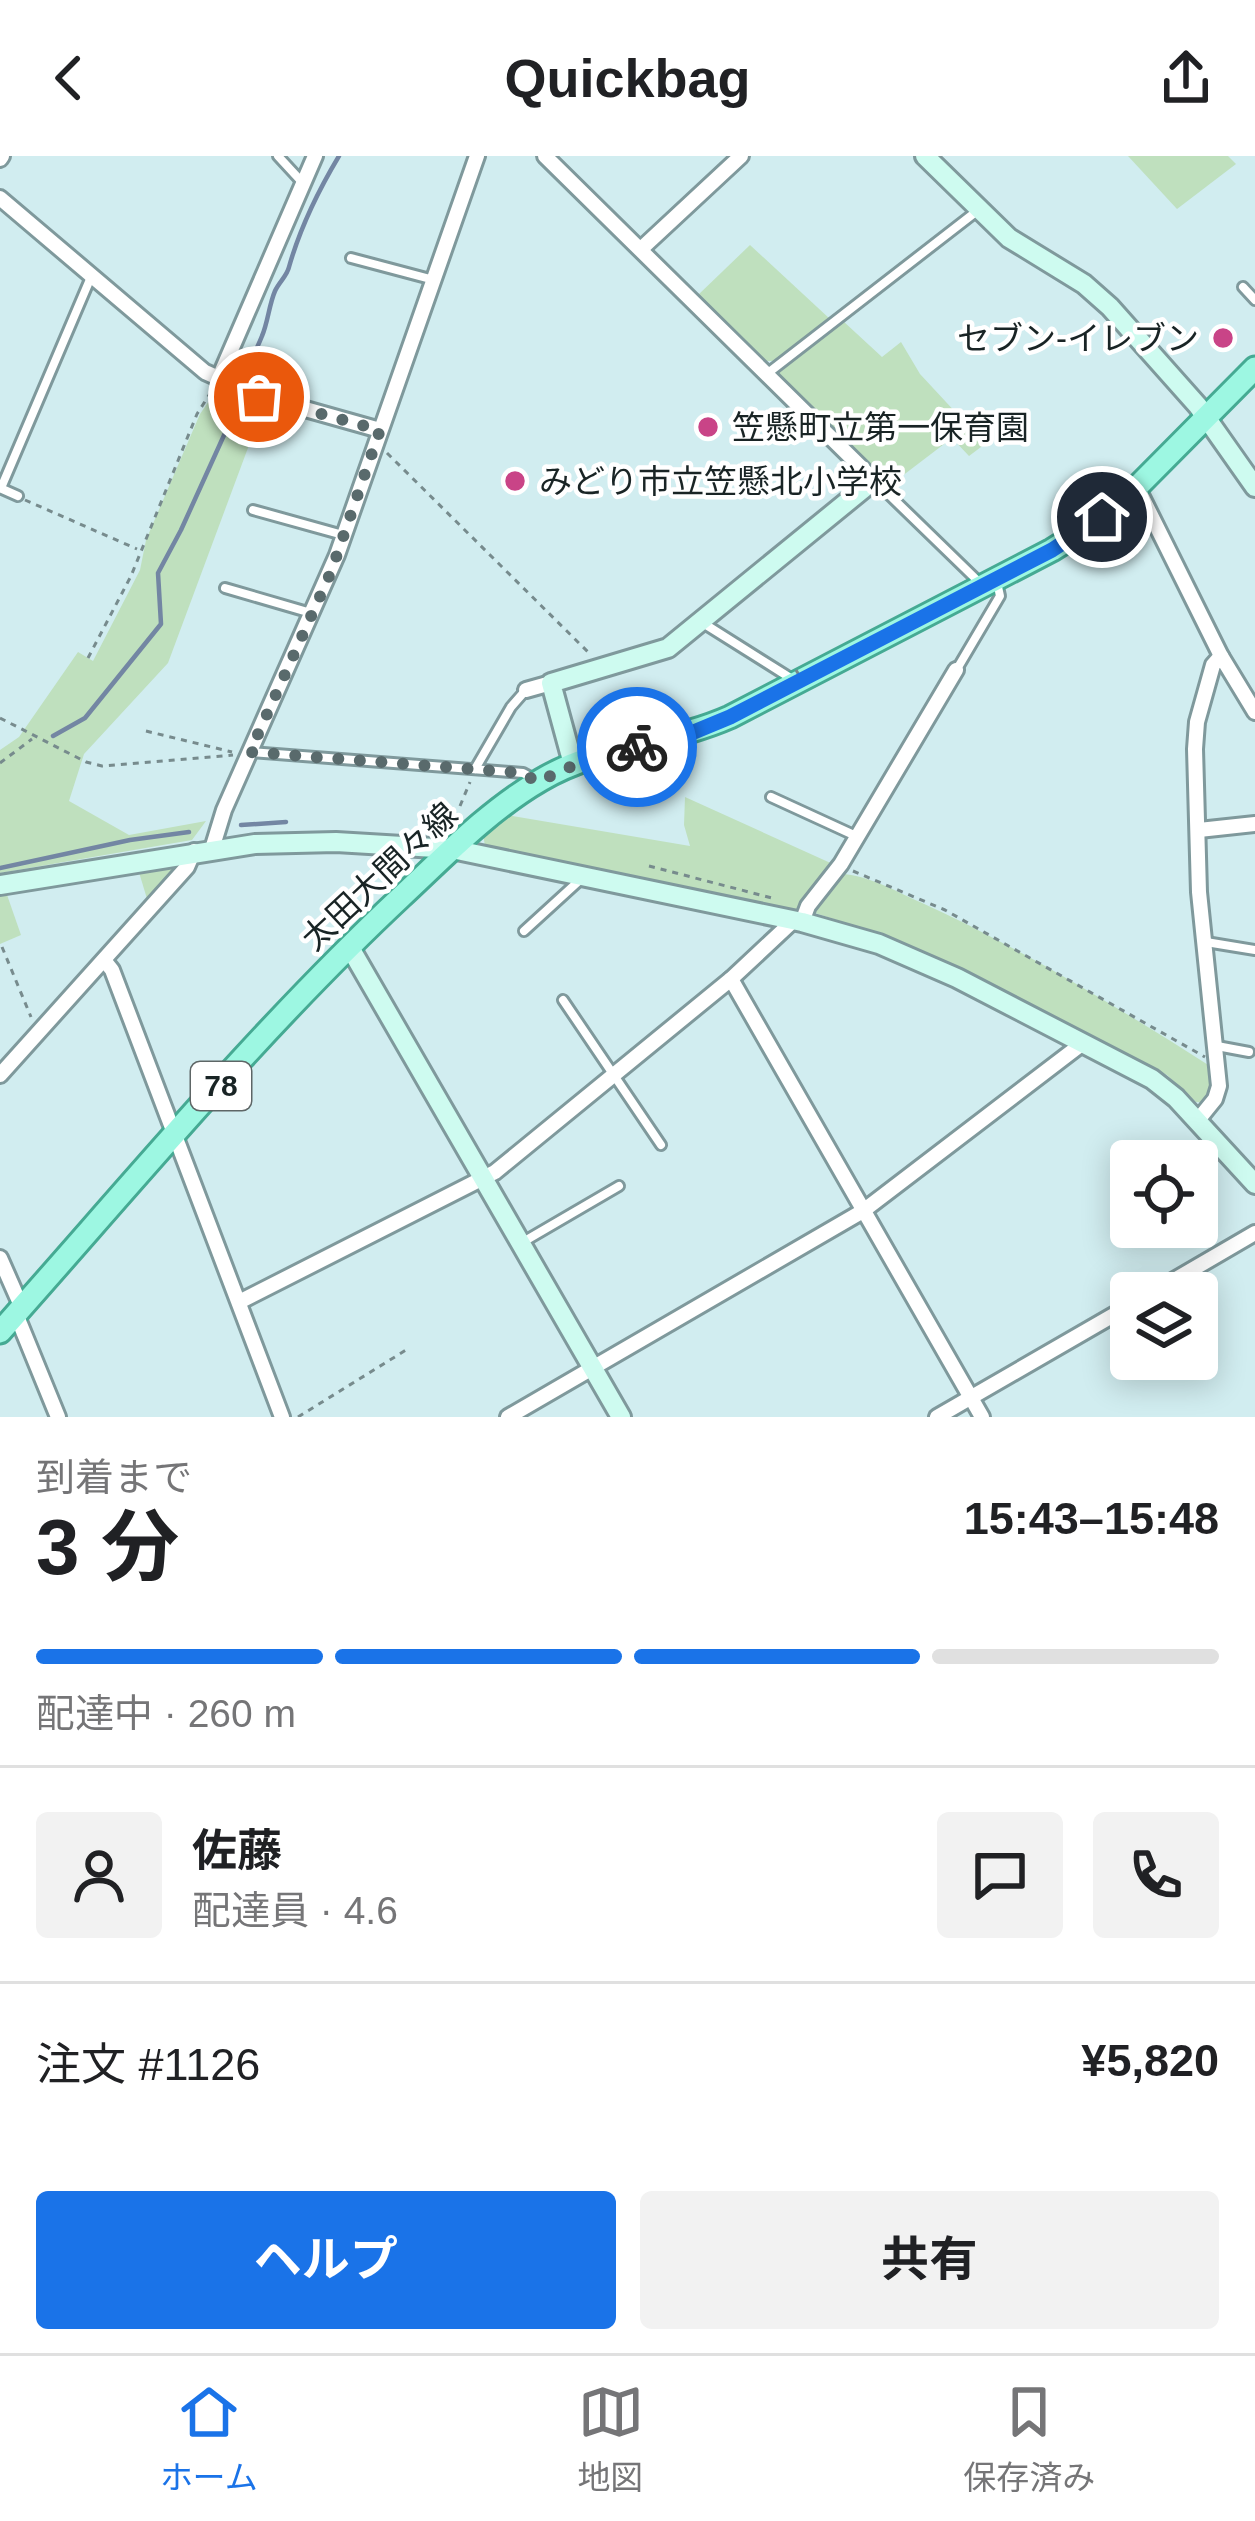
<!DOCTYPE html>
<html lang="ja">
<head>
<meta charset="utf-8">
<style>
  body { margin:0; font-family:Arial,"Noto Sans JP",sans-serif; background:#f2f2f2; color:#202124; height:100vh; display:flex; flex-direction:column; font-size:45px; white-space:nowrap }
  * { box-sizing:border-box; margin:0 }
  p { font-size:39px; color:#757577 }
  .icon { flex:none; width:66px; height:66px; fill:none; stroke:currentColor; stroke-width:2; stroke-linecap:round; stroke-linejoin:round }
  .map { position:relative; height:1261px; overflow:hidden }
  .drawer { display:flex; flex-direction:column; background:#fff; flex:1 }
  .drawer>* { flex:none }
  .tools { position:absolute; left:1110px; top:984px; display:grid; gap:24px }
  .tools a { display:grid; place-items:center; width:108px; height:108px; border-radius:12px; background:#fff; box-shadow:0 6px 30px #0003; font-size:60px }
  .pin { position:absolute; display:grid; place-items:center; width:102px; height:102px; color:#fff; margin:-51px; border:6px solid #fff; border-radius:50%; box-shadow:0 3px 12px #0007 }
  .courier { position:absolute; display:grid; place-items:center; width:120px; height:120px; margin:-60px; border:9px solid #1a73e8; border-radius:50%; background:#fff; color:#222; box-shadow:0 3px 15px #0007 }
  .summary em { font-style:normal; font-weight:700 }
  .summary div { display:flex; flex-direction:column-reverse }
  .summary { display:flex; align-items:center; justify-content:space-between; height:204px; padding:0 36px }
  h1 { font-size:78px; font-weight:700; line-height:90px }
  .bar { display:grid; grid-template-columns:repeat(4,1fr); gap:18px 12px; align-content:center; height:144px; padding:0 36px }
  .bar i { height:15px; border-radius:9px; background:#e0e0e0 }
  .bar .active { background:#1a73e8 }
  .bar p { grid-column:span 4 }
  .line { display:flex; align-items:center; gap:30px; padding:0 36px; border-top:3px solid #e0e0e0 }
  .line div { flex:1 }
  .round { display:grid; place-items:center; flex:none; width:126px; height:126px; border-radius:12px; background:#f2f2f2 }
  .cta { display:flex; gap:24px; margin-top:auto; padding:24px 36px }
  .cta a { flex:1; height:138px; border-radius:12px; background:#1a73e8; color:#fff; font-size:48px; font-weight:700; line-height:138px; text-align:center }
  .cta a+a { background:#f2f2f2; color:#202124 }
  header { display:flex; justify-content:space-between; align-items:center; height:156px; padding:0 36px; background:#fff; font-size:54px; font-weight:700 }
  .dock { display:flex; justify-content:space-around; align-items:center; height:168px; border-top:3px solid #e0e0e0; background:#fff; font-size:33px; color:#757577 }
  .dock a { display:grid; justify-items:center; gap:6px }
  .dock .active { color:#1a73e8 }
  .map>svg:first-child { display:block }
  .green { fill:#bfe0be }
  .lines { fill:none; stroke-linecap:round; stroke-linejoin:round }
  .stream { stroke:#7386a3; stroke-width:4.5 }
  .lane-casing { stroke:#7f999c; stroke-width:14 }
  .street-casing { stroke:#7f999c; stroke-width:20 }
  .secondary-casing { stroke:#7f999c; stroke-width:24 }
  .primary-casing { stroke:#45aa93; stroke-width:27 }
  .path { stroke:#778b8d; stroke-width:3; stroke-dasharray:6 6; stroke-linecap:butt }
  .lane { stroke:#fff; stroke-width:8 }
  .street { stroke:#fff; stroke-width:14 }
  .secondary { stroke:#cefbf0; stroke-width:18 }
  .primary { stroke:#9df7e2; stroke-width:21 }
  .path-bridge { stroke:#778b8d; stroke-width:3; stroke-dasharray:6 6; stroke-linecap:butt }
  .done { stroke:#596a6c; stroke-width:12; stroke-dasharray:0 21.6 }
  .route { stroke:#1a73e8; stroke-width:15 }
  .poi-dot { fill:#c94487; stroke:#fff; stroke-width:4.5 }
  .labels { text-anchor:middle; stroke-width:9; stroke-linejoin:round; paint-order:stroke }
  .shield { fill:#fff; stroke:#5e6666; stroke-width:3 }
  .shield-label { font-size:30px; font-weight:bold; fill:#192425 }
  .poi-label { font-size:33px; fill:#192425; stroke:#fff; text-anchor:start }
  .street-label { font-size:33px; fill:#192425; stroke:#fff }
</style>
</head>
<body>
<header><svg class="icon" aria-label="back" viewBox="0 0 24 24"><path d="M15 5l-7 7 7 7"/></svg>Quickbag<svg class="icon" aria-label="share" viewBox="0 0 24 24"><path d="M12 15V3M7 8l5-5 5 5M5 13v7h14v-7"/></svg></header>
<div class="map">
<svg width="1255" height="1261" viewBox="0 0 1255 1261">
  <rect width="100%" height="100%" fill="#d1edf0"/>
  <!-- green -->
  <g class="green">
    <path d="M 1128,0 L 1228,0 L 1236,8 L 1177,53 Z"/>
    <path d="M 750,89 L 830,163 L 774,205 L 763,205 L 697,140 Z"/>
    <path d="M 843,165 L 882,201 L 901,186 L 920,218 L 985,288 L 969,300 L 952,282 L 889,330 L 777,219 L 778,214 Z"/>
    <path d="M 218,232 L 247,244 L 239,269 L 255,273 L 168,507 L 84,598 L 69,645 L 129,679 L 206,665 L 192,684 L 0,717 L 0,594 L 19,581 L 78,496 L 93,505 L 140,414 L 146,384 L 200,258 Z"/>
    <path d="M 685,641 L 835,709 L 819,723 L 799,752 L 794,754 L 485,690 L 483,678 L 506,659 L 690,690 L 684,669 Z"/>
    <path d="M 181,708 L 148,746 L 138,713 Z"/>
    <path d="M 841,718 C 868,719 895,735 920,746 C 1021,792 1119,852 1213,912 L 1213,934 L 1205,947 L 1196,946 L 1167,919 L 988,826 L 883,779 L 815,757 Z"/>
    <path d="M 6,736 L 21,779 L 0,788 L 0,737 Z"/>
  </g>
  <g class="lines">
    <!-- stream -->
    <g class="stream">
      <path d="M 250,225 C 248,205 255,198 262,180 C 268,166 269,149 275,135 C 279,126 287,120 289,111 C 300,72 318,35 339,0"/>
      <path d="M 53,580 L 85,562 L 161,468 L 158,417 L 181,374 L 240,244"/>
      <path d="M 241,669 L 286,666"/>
      <path d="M 0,712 L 130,684 L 189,676"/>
    </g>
    <!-- lane casing -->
    <g class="lane-casing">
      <g id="lane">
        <path d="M 278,0 L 302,26"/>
        <path d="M 351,102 L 434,124"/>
        <path d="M 1243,131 L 1255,144"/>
        <path d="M 768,217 L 977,55"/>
        <path d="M 875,325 L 980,427"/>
        <path d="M 0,332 L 18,340"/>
        <path d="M 1,332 L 91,121"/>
        <path d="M 253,354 L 343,379"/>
        <path d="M 225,432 L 311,457"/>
        <path d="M 703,467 L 792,523"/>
        <path d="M 957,513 L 1000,440 L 997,426"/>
        <path d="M 251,596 L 523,617 L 534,623"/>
        <path d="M 475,613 L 511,551 L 525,535"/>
        <path d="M 771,641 L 856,680"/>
        <path d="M 524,775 L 581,723"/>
        <path d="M 1206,786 L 1255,794"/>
        <path d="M 563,844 L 661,989"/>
        <path d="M 1217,890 L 1249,896"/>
        <path d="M 523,1086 L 619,1030"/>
      </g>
    </g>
    <!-- street casing -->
    <g class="street-casing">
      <g id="street">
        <path d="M 545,0 L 874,324"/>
        <path d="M 0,3 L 2,0"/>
        <path d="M 0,42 L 205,216 L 259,240 L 380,274"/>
        <path d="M 641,93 L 741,0"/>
        <path d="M 218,224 L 315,0"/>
        <path d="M 1137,331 L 1221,500 L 1255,556"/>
        <path d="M 526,534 L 551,527"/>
        <path d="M 1199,674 L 1255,668"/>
        <path d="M 212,693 L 224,654 L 337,399 L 477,0"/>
        <path d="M 802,766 L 808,750 L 841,708 L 956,514"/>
        <path d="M 104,804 L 112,814 L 282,1261"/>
        <path d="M 731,823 L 982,1261"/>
        <path d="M 0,919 L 187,711 L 194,695"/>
        <path d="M 1198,964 L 1215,943 L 1219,930 L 1199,736 L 1195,593 L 1197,566 L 1213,509 L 1221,500"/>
        <path d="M 0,1102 L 22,1152"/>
        <path d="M 1152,1137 L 1255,1077"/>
        <path d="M 239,1146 L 495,1016 L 731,823 L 793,765"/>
        <path d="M 16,1158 L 58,1261"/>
        <path d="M 508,1261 L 863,1055 L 1083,887"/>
        <path d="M 937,1261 L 1131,1149"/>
      </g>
    </g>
    <!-- secondary casing -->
    <g class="secondary-casing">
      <g id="secondary">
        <path d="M 925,0 L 1009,82 L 1084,128 L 1110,151 L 1198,250 L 1255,331"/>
        <path d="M 573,608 L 551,527 L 668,492 L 874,324"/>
        <path d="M 0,729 L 255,688 L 336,686 L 452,693 L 802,766 L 879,788 L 957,822 L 1152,923 L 1176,942 L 1255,1028"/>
        <path d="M 349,790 L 621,1261"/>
      </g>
    </g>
    <!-- primary casing -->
    <g class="primary-casing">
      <path id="primary" d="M 0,1176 C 131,1029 258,875 401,741 C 445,700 489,654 541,624 C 598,590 669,588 730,561 L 1052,394 L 1087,372 L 1137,331 L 1255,212"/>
    </g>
    <!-- path -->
    <g class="path">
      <path d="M 387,297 L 589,497"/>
      <path d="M 25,344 L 137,393"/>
      <path d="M 88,502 L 131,420 L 197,258 L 211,236"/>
      <path d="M 0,562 L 86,606 L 102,610 L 233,599"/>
      <path d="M 146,575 L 232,596"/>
      <path d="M 0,607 L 32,583"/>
      <path d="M 460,650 L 470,626"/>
      <path d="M 649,710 L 772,742"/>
      <path d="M 853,715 L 945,754 L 1205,901"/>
      <path d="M 2,791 L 31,861"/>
      <path d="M 298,1261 L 406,1194"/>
    </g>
    <!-- lane -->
    <use href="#lane" class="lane"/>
    <!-- street -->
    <use href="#street" class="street"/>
    <!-- secondary -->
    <use href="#secondary" class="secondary"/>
    <!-- primary -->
    <use href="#primary" class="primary"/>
    <!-- path-bridge -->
    <path class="path-bridge" d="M 796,514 L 807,532"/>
  </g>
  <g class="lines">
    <!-- done -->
    <path class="done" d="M 259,241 L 380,274 L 331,416 L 250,596 L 523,617 L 537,626 L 586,604 L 637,591"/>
    <!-- route -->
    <path class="route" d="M 637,591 L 689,578 L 730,561 L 1052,394 L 1102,361"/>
  </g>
  <!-- markers -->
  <g class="poi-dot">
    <circle cx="1223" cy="182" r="12"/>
    <circle cx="708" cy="271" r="12"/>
    <circle cx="515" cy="325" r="12"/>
  </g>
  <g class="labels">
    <!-- shield labels -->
    <rect class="shield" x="191" y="906" width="60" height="48" rx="9"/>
    <g class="shield-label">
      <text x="221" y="940">78</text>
    </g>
    <!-- poi labels -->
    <g class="poi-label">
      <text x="1199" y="194" text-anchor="end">セブン-イレブン</text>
      <text x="732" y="283">笠懸町立第一保育園</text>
      <text x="539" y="337">みどり市立笠懸北小学校</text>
    </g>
    <!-- street labels -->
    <g class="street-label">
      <text transform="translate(379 720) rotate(-43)" y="12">太田大間々線</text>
    </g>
  </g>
</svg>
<div class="tools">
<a><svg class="icon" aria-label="locate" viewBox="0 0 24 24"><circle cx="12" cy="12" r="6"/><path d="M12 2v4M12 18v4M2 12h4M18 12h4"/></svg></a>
<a><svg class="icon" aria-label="layers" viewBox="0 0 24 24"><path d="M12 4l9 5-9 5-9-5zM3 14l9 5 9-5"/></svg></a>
</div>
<div class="pin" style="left:259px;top:241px;background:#ea580c"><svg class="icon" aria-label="bag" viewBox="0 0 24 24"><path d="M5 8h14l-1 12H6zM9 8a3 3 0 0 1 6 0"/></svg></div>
<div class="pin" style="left:1102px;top:361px;background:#1f2937"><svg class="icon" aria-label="home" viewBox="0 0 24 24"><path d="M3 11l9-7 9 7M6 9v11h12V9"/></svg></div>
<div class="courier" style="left:637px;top:591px"><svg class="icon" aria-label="bike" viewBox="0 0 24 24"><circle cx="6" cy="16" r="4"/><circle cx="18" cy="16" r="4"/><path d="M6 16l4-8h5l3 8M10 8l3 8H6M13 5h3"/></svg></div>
</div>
<section class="drawer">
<div class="summary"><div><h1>3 分</h1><p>到着まで</p></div><em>15:43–15:48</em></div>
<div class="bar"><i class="active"></i><i class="active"></i><i class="active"></i><i></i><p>配達中 · 260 m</p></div>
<div class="line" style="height:216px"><a class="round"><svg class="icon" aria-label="person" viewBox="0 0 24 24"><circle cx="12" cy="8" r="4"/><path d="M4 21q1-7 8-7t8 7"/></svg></a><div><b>佐藤</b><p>配達員 · 4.6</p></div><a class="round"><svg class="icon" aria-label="chat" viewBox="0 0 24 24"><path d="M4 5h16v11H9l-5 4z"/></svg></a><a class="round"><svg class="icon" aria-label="phone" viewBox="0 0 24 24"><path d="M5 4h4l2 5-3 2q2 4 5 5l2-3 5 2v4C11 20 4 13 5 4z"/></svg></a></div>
<div class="line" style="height:156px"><div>注文 #1126</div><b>¥5,820</b></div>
<div class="cta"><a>ヘルプ</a><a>共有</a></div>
</section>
<nav class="dock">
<a class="active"><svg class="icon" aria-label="home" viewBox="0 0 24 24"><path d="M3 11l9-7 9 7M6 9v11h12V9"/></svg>ホーム</a>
<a><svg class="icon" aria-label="map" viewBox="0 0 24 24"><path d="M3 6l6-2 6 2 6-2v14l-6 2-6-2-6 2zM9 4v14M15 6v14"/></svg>地図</a>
<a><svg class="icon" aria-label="saved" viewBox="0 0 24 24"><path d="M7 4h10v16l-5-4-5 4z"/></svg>保存済み</a>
</nav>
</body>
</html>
